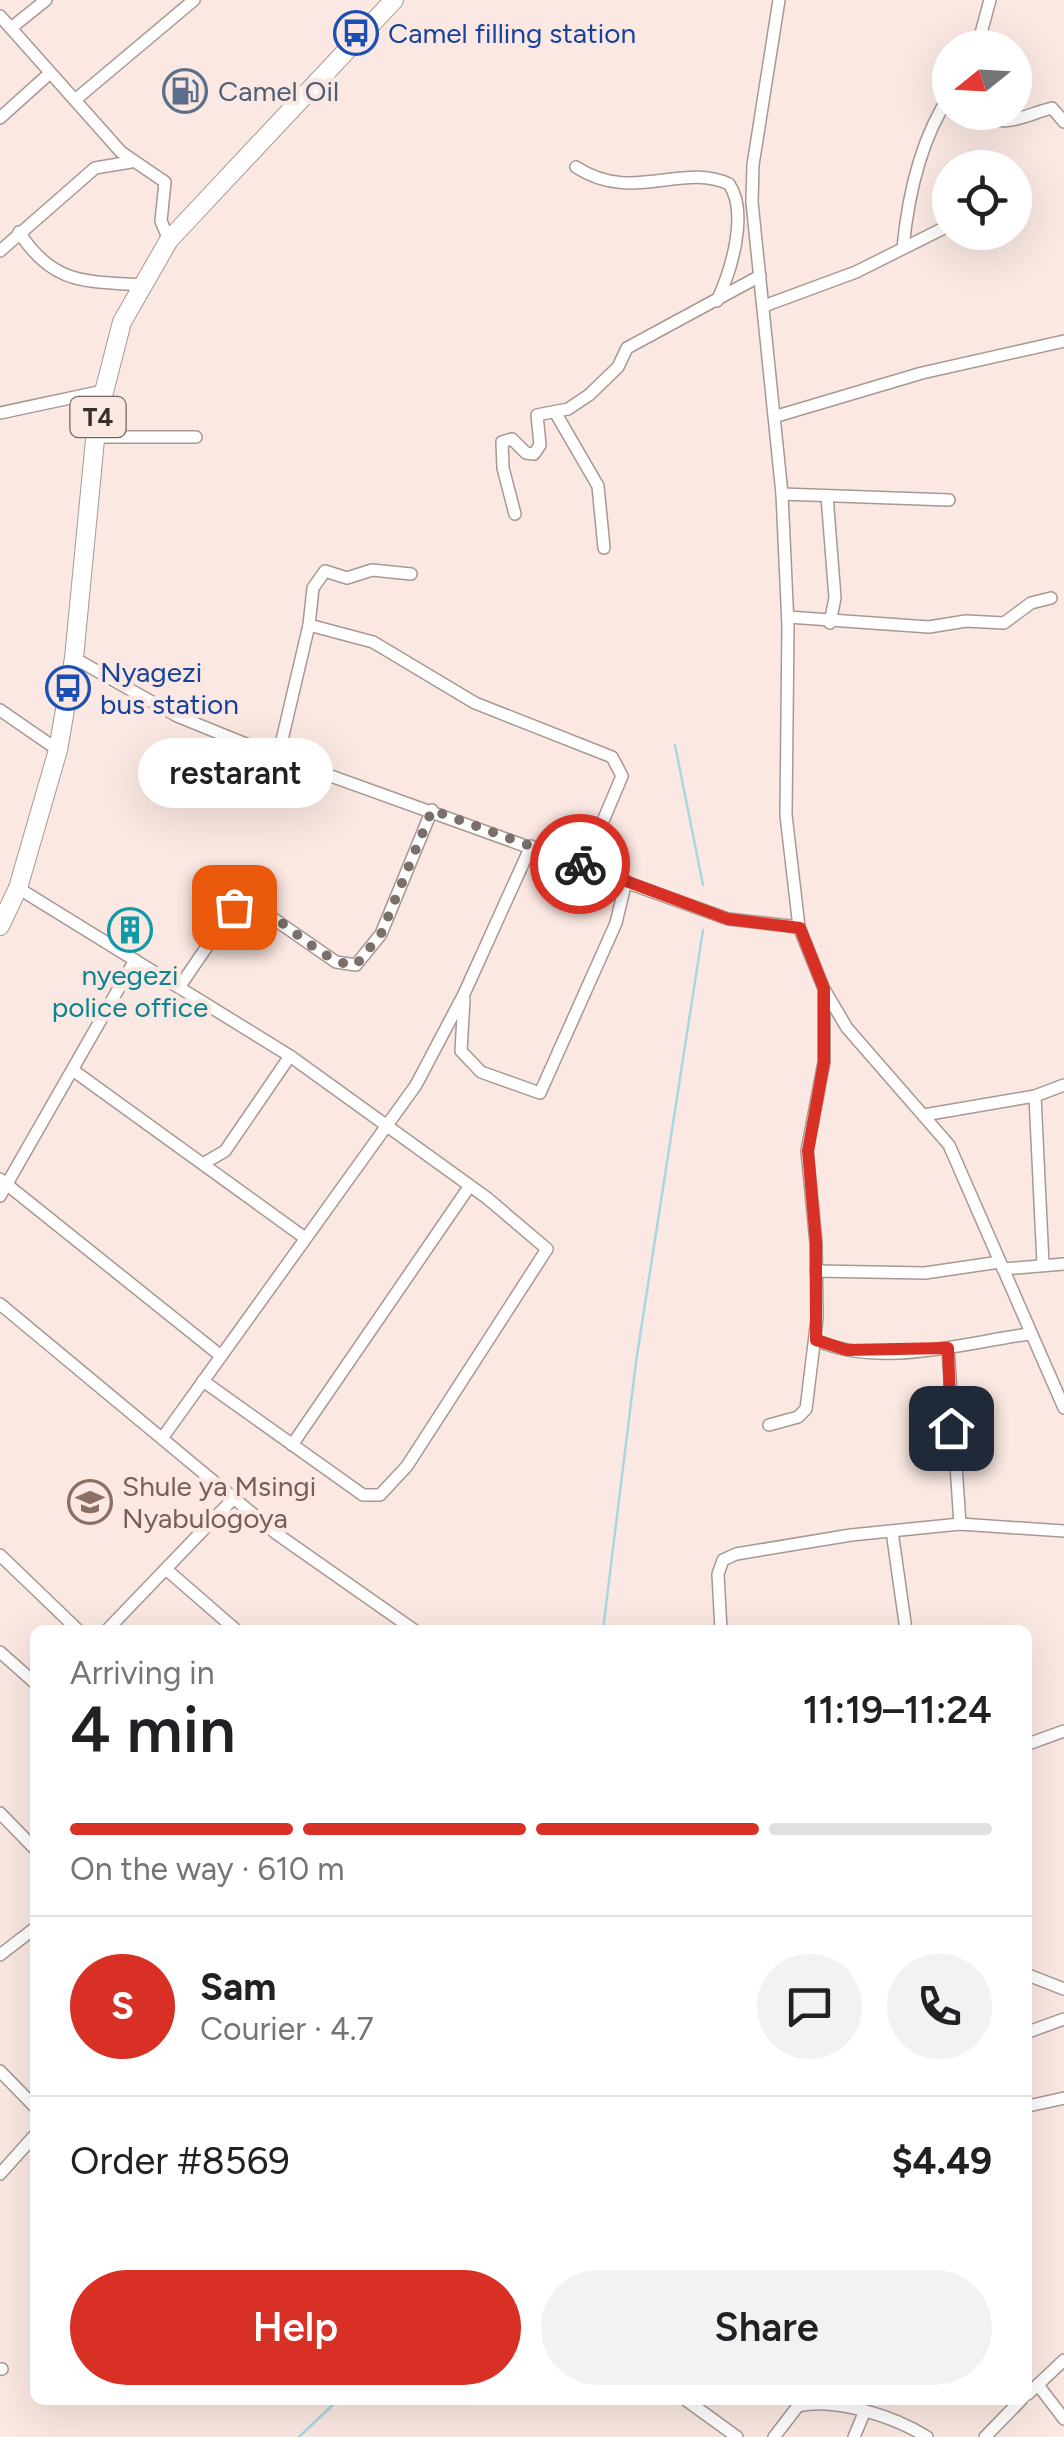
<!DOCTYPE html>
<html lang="en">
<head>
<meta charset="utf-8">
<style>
  body { margin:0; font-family:Figtree,sans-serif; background:#f2f2f2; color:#202124; height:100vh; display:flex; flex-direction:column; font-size:38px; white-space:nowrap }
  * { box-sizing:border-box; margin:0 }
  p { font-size:32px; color:#757577 }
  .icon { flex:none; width:55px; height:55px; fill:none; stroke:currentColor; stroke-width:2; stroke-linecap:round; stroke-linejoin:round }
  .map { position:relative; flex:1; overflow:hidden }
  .panel { position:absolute; left:30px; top:1625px; width:1002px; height:780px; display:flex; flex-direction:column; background:#fff; border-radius:15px; box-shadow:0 10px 40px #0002 }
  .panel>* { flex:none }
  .needle { width:65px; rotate:252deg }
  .tools { position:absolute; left:932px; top:30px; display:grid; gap:20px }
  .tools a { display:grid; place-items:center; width:100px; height:100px; border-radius:50%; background:#fff; box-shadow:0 10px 40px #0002; font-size:50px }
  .pin { position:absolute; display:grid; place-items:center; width:85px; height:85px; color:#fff; margin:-42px; border-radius:20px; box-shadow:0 5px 15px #0006 }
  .courier { position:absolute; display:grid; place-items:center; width:100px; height:100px; margin:-50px; border:8px solid #d93025; border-radius:50%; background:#fff; color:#222; box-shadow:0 2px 12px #0007 }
  .bubble { position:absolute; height:70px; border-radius:35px; background:#fff; box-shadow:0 10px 40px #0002; font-size:32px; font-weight:600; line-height:70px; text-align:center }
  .head em { font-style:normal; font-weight:600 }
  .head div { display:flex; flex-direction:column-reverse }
  .head { display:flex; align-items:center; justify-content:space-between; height:170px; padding:0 40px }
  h1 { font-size:65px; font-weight:600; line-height:75px }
  .bar { display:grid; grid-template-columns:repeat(4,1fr); gap:15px 10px; align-content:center; height:120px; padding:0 40px }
  .bar i { height:12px; border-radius:8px; background:#e0e0e0 }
  .bar .active { background:#d93025 }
  .bar p { grid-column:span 4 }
  .line { display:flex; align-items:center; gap:25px; padding:0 40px; border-top:2px solid #e0e0e0 }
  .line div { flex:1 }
  .round { display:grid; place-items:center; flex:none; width:105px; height:105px; border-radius:52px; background:#f2f2f2 }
  .primary-button { display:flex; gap:20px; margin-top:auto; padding:20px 40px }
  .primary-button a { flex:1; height:115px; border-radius:60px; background:#d93025; color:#fff; font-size:40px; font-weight:600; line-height:115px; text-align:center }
  .primary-button a+a { background:#f2f2f2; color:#202124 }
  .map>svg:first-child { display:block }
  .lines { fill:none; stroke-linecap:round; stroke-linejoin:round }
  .stream { stroke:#a7d8e1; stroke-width:2.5 }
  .minor-casing { stroke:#a89892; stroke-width:14 }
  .highway-casing { stroke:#a89892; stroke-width:20 }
  .minor { stroke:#fff; stroke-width:11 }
  .highway { stroke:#fff; stroke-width:18 }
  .done { stroke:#7a6f6b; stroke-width:10; stroke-dasharray:0 18 }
  .route { stroke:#d93025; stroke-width:12 }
  .labels { text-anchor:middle; stroke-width:9; stroke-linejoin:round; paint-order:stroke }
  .shield { fill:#fbe8e2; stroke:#706662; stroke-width:2.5 }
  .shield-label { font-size:25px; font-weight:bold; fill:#352e2b }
  .transit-label { font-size:28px; fill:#164399; stroke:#fbe8e2; text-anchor:start }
  .service-label { font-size:28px; fill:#4e5e75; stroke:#fbe8e2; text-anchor:start }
  .culture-label { font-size:28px; fill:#0d838f; stroke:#fbe8e2 }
  .education-label { font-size:28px; fill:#785e54; stroke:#fbe8e2; text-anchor:start }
</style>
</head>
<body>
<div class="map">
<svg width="1064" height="2437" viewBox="0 0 1064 2437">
  <rect width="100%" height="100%" fill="#fbe8e2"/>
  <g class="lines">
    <!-- stream -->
    <g class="stream">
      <path d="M 675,745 L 703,885"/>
      <path d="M 603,1630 L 636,1362 L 703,930"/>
      <path d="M 299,2437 L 338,2400"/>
    </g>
    <!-- minor casing -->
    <g class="minor-casing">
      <g id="minor">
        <path d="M 779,0 L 753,165 L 752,202 L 782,494 L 788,626 L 786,815 L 799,927 L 824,989 L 847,1028 L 949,1145 L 1064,1408"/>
        <path d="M 0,16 L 121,152 L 165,182 L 161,221 L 169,240"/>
        <path d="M 11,28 L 46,0"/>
        <path d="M 977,48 L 990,0"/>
        <path d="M 75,100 L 194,0"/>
        <path d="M 979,112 C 1003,131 1027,114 1052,108 L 1064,122"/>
        <path d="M 0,118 L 50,73"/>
        <path d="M 576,167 C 632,204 682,162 729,184 C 749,213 731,271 717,301"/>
        <path d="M 19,232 C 53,285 85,281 142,285"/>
        <path d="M 903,248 C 908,196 920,140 950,95"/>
        <path d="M 0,251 L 95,168 L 131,162"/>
        <path d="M 764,306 L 856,272 L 950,225"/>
        <path d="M 555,412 L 598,486 L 604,548"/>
        <path d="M 0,413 L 103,391"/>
        <path d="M 777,416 L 922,373 L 1064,341"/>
        <path d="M 96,437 L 196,437"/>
        <path d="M 782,494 L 949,500"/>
        <path d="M 827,496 L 835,598 L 830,623"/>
        <path d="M 515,514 L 503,468 L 502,442 L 512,439 L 526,453 L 534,454 L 540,445 L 537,415 L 568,409 L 589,395 L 618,367 L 627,348 L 760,276"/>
        <path d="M 788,617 L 929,627 L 966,621 L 1004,623 L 1031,603 L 1051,598"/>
        <path d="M 309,625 L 313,588 L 325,571 L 347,578 L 372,570 L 411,574"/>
        <path d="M 74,658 L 177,716 L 278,757 L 728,919 L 799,927"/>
        <path d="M 0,710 L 58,750"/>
        <path d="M 278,757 L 309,625 L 373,642 L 475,703 L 612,757 L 622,776 L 584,866"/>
        <path d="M 18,888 L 290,1056 L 487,1198 L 547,1249 L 407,1466 L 380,1495 L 363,1495 L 203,1381"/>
        <path d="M 180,986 L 234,907 L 255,906 L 336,962 L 356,965 L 381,934 L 432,810"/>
        <path d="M 464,999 L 461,1051 L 481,1072 L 540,1093 L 616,923 L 626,881"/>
        <path d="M 74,1071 L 305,1238"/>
        <path d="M 1035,1096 L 1043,1264"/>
        <path d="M 924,1115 L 1035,1096 L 1064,1085"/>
        <path d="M 206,1162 L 225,1151 L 290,1056"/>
        <path d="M 0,1179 L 221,1356"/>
        <path d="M 0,1196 L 135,960"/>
        <path d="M 1003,1269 L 1064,1264"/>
        <path d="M 816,1271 L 925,1273 L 1000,1262"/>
        <path d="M 0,1304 L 277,1534 L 414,1630"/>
        <path d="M 816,1340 C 879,1369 963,1343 1029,1334"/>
        <path d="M 948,1348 L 960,1524"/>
        <path d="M 769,1425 L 798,1417 L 806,1409 L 817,1319 L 816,1243 L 807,1151 L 824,1062 L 824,993"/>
        <path d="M 163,1437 L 416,1085 L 464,994 L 531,846"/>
        <path d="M 292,1445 L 469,1187"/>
        <path d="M 892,1531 L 906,1630"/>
        <path d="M 0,1555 L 78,1630"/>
        <path d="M 167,1570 L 236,1630"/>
        <path d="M 107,1630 L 233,1499"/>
        <path d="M 721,1630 L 718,1574 L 723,1560 L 736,1554 L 851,1535 L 960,1524 L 1064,1531"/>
        <path d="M 0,1652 L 35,1683"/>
        <path d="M 1028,1744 L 1064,1731"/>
        <path d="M 0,1813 L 35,1849"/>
        <path d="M 0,1955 L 35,1928"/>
        <path d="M 1028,1975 L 1064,1989"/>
        <path d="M 1028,2032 L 1064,2019"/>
        <path d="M 0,2071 L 35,2107"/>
        <path d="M 1028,2106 L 1064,2098"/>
        <path d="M 0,2174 L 35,2135"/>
        <path d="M 0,2369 L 2,2369"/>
        <path d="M 1038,2385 L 1064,2419"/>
        <path d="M 1028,2394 L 1064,2360"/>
        <path d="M 686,2400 L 737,2437"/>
        <path d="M 774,2437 L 798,2406 C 836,2397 895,2417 927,2437"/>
        <path d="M 854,2437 L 864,2413"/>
        <path d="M 985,2437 L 1021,2400"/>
      </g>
    </g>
    <!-- highway casing -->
    <g class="highway-casing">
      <path id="highway" d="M 0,926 L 18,888 L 58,750 L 74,658 L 97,419 L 122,322 L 169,240 L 394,0"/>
    </g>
    <!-- minor -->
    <use href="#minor" class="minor"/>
    <!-- highway -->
    <use href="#highway" class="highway"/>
  </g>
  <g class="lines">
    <!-- done -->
    <path class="done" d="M 234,907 C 268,893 316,966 356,965 L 381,934 L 432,810 L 580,864"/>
    <!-- route -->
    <path class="route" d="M 580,864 L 728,919 L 800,928 L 824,989 L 824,1062 L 808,1151 L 816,1243 L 816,1340 L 847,1350 L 948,1348 L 951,1428"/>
  </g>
  <!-- icons -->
  <defs>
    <g id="bus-ring" transform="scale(2.25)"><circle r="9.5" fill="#fbe8e2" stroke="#1a4fb4" stroke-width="1.5"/><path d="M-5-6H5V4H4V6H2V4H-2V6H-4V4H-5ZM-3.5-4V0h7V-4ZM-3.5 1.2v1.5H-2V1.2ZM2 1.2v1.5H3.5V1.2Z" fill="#1a4fb4"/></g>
    <g id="fuel-ring" transform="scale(2.25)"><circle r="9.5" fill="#fbe8e2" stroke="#5c6f8a" stroke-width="1.5"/><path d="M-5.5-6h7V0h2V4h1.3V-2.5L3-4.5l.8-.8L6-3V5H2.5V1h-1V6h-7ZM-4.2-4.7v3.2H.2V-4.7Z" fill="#5c6f8a"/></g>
    <g id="building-ring" transform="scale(2.25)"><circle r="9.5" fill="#fbe8e2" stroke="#0f9aa8" stroke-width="1.5"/><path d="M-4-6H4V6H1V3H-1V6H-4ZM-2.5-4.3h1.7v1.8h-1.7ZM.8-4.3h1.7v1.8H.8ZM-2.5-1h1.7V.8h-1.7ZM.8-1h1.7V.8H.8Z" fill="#0f9aa8"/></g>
    <g id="school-ring" transform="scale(2.25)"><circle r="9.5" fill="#fbe8e2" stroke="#8d6e63" stroke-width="1.5"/><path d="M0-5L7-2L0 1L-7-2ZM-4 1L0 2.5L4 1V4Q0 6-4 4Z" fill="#8d6e63"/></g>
  </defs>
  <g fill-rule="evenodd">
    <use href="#bus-ring" x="356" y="33"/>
    <use href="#fuel-ring" x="185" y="91"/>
    <use href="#bus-ring" x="68" y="688"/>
    <use href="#building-ring" x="130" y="930"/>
    <use href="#school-ring" x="90" y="1502"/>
  </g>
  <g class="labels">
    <!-- shield labels -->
    <rect class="shield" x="70.5" y="397" width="55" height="40" rx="8"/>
    <g class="shield-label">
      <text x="98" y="426">T4</text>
    </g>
    <!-- transit labels -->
    <g class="transit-label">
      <text x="388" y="43">Camel filling station</text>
      <text x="100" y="682">Nyagezi<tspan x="100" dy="32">bus station</tspan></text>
    </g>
    <!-- service labels -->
    <g class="service-label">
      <text x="218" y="101">Camel Oil</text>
    </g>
    <!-- culture labels -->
    <g class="culture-label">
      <text x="130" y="985">nyegezi<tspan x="130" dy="32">police office</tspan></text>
    </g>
    <!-- education labels -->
    <g class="education-label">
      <text x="122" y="1496">Shule ya Msingi<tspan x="122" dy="32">Nyabulogoya</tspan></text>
    </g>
  </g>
</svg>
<div class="tools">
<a><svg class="needle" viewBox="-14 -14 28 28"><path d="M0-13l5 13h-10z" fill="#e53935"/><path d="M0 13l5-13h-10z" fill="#757577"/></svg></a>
<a><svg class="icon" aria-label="locate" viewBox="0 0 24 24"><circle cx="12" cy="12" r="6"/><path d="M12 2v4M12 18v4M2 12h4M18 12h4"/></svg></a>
</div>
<div class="pin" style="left:234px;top:907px;background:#ea580c"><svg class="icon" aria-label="bag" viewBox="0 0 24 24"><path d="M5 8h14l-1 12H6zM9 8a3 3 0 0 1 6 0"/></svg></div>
<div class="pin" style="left:951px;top:1428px;background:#1f2937"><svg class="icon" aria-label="home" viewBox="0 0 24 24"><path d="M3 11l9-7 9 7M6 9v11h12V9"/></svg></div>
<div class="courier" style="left:580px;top:864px"><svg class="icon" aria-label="bike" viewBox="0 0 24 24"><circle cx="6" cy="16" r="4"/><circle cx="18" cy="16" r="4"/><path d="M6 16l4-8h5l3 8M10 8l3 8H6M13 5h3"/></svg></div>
<div class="bubble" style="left:138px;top:738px;width:195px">restarant</div>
<section class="panel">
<div class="head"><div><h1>4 min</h1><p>Arriving in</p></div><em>11:19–11:24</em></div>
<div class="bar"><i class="active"></i><i class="active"></i><i class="active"></i><i></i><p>On the way · 610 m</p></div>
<div class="line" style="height:180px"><b class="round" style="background:#d93025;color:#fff">S</b><div><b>Sam</b><p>Courier · 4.7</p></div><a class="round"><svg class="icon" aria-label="chat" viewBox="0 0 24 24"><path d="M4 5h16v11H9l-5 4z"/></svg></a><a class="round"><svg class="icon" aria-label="phone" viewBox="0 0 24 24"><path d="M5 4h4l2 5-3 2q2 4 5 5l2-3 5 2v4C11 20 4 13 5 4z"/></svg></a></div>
<div class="line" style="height:130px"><div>Order #8569</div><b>$4.49</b></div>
<div class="primary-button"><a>Help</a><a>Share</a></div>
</section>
</div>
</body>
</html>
